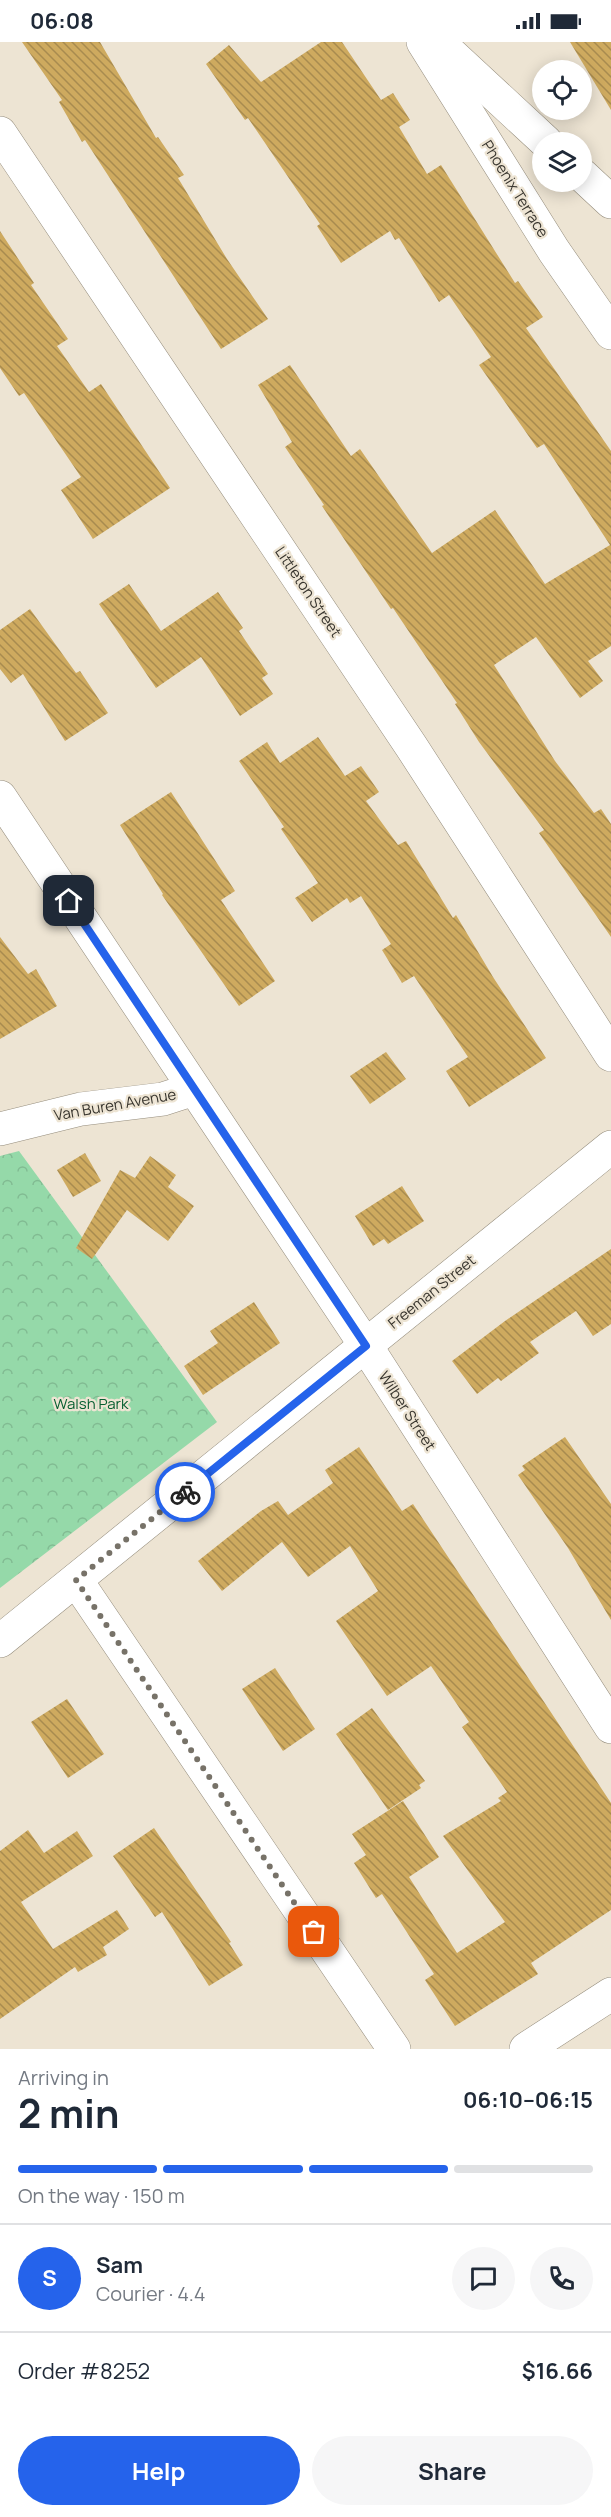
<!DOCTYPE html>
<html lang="en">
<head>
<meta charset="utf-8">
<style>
  body { margin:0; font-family:Manrope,sans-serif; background:#f6f6f7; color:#1f2937; height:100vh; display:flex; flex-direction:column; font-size:22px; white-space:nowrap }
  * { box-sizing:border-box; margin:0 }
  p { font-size:20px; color:#747a83 }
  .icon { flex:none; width:33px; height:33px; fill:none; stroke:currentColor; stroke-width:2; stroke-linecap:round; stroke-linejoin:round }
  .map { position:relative; height:2007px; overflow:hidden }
  .side { display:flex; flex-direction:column; background:#fff; flex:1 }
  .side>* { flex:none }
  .controls { position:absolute; left:532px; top:18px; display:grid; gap:12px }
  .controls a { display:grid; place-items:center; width:60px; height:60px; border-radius:50%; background:#fff; box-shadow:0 3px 15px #0003; font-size:30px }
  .pin { position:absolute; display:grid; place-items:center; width:51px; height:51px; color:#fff; margin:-26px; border-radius:12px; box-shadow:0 3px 9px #0006 }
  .courier { position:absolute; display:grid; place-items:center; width:60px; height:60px; margin:-30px; border:4px solid #2563eb; border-radius:50%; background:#fff; color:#222; box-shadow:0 2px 8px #0007 }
  .head em { font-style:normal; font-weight:700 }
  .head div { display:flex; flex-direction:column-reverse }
  .head { display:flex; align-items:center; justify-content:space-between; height:102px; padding:0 18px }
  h1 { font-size:39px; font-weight:700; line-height:45px }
  .bar { display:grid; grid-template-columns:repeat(4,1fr); gap:9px 6px; align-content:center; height:72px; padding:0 18px }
  .bar i { height:8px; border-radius:4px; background:#e0e1e3 }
  .bar .on { background:#2563eb }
  .bar p { grid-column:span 4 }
  .line { display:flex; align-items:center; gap:15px; padding:0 18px; border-top:2px solid #e0e1e3 }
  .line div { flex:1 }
  .round { display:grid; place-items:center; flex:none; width:63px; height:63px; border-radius:32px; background:#f6f6f7 }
  .cta { display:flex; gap:12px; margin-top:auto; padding:12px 18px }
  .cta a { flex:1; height:69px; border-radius:36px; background:#2563eb; color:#fff; font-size:24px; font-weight:700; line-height:69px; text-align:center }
  .cta a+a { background:#f6f6f7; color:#1f2937 }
  .status { display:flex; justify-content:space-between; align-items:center; height:42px; padding:0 30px; background:#fff; direction:ltr }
  .status svg { height:16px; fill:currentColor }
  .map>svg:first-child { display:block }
  .forest { fill:url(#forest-crowns) }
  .building { fill:url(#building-back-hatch) }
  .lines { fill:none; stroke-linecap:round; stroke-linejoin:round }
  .minor-casing { stroke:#958d7d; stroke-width:34 }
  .minor { stroke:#fff; stroke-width:33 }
  .done { stroke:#777268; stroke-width:6; stroke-dasharray:0 10.8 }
  .route { stroke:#2563eb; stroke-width:8 }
  .labels { text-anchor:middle; stroke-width:4.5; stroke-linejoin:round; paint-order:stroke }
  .street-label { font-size:15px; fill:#38352e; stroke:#ede4d3 }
  .park-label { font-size:15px; fill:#055e30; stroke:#ede4d3 }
</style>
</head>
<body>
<div class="status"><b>06:08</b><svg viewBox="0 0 49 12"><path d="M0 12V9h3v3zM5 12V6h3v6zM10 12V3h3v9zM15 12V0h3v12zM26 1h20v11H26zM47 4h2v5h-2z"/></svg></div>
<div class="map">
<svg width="611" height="2007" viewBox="0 0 611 2007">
  <defs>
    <pattern id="forest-crowns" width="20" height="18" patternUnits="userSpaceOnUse" patternTransform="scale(1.5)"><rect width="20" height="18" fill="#95d9a9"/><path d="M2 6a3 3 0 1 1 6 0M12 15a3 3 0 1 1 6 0" fill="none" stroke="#81bb92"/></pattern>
    <pattern id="building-back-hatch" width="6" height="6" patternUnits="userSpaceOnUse" patternTransform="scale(1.5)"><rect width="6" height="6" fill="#ceaa5f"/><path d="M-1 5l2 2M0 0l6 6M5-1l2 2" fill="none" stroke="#a88b4f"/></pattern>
  </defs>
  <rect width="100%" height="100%" fill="#ede4d3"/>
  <!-- forest -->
  <path class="forest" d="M 19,1109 L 217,1380 L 0,1546 L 0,1114 Z"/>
  <!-- building -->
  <g class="building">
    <path d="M 22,0 L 100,0 L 156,96 L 158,95 L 184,133 L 178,136 L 227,217 L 268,277 L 221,307 L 85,98 L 82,100 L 59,60 L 62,58 Z"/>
    <path d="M 321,0 L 342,0 L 381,58 L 393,51 L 410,78 L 399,85 L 427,132 L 441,123 L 515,241 L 518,239 L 543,275 L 526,286 L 611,409 L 611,604 L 588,619 L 603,639 L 580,656 L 536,595 L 494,623 L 555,719 L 594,771 L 601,767 L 611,782 L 611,895 L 539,791 L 544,788 L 479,700 L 455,662 L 457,661 L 393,566 L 391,567 L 322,464 L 324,463 L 285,405 L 292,400 L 258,343 L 290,323 L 351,414 L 360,407 L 432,511 L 495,468 L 545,542 L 610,503 L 544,402 L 537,406 L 479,323 L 491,315 L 449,253 L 439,260 L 399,196 L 395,198 L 390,189 L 341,221 L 317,184 L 320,182 L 248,76 L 245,78 L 206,22 L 229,3 L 261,40 Z"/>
    <path d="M 570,0 L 611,0 L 611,68 Z"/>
    <path d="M 0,189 L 34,241 L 31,243 L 68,297 L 57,304 L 89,350 L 101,342 L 170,446 L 93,497 L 61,448 L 81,435 L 24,351 L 19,354 L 0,326 Z"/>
    <path d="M 129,542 L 161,589 L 218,550 L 243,586 L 239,589 L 268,632 L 262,636 L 273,652 L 240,674 L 201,615 L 156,646 L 99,562 Z"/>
    <path d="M 30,567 L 76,631 L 80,629 L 108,671 L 65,699 L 23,632 L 11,641 L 0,627 L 0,588 Z"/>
    <path d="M 318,695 L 345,734 L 361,724 L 379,750 L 366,759 L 398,803 L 406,799 L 453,876 L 456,873 L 493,935 L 546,1016 L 469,1065 L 446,1029 L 468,1015 L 414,934 L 402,941 L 382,908 L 391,902 L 361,854 L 350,861 L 347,856 L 312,880 L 295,856 L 318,841 L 281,787 L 284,785 L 239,719 L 267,700 L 280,721 Z"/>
    <path d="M 171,750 L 235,849 L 221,858 L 275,939 L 239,964 L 162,853 L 163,852 L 120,783 Z"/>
    <path d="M 0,895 L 28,932 L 36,927 L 57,964 L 0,997 Z"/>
    <path d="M 386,1010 L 406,1037 L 370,1062 L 350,1034 Z"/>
    <path d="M 85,1111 L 101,1139 L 73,1155 L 57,1128 Z"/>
    <path d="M 150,1114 L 176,1133 L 168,1145 L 194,1164 L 168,1199 L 127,1168 L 92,1217 L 76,1206 L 120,1128 L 135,1136 Z"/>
    <path d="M 402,1144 L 424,1179 L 388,1202 L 384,1197 L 373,1204 L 355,1174 Z"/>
    <path d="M 611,1207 L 611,1282 L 593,1294 L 576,1269 L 530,1300 L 539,1311 L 501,1339 L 498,1336 L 477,1352 L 452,1319 L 505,1279 Z"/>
    <path d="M 254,1260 L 280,1301 L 203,1353 L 184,1324 L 218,1301 L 210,1289 Z"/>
    <path d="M 565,1395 L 611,1462 L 611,1578 L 568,1506 L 518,1433 L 525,1428 L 522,1424 Z"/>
    <path d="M 359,1405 L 402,1469 L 413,1462 L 611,1761 L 611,1868 L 531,1921 L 538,1932 L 455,1984 L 425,1938 L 434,1932 L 382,1852 L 376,1856 L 354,1821 L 366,1813 L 352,1792 L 403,1759 L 439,1815 L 409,1835 L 457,1911 L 505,1880 L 443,1794 L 501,1759 L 498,1756 L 507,1750 L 462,1685 L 469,1680 L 431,1624 L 387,1654 L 336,1579 L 378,1549 L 350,1504 L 308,1535 L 282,1500 L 222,1549 L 198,1519 L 261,1469 L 278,1459 L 288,1473 L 333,1441 L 325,1428 Z"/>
    <path d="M 275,1626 L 315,1687 L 283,1709 L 242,1647 Z"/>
    <path d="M 67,1657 L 104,1712 L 68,1736 L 31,1680 Z"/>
    <path d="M 372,1666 L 425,1739 L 419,1743 L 421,1746 L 388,1768 L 336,1692 Z"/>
    <path d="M 154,1786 L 231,1900 L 229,1901 L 243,1923 L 209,1944 L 162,1870 L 155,1875 L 113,1814 Z"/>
    <path d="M 28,1788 L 44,1811 L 77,1789 L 93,1814 L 21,1860 L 53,1907 L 117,1868 L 129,1887 L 103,1905 L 107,1913 L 78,1930 L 75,1925 L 0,1977 L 0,1809 Z"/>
  </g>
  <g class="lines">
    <!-- minor casing -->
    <g class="minor-casing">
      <g id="minor">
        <path d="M 423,0 L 554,209 L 611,291"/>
        <path d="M 438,0 L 546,100"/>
        <path d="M 0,91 L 411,704 L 611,1013"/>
        <path d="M 582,133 L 611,160"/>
        <path d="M 0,755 L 366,1304 L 611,1685"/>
        <path d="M 0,1087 L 81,1067 L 163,1057 L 194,1047"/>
        <path d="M 76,1538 L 394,2007"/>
        <path d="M 0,1599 L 611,1105"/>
        <path d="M 526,2007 L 611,1952"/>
      </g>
    </g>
    <!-- minor -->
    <use href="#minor" class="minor"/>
  </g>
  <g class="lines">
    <!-- done -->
    <path class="done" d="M 185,1450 L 76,1538 L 314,1890"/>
    <!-- route -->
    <path class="route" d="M 69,859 L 366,1304 L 185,1450"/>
  </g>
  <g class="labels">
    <!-- street labels -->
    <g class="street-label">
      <text transform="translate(515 147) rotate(58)" y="5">Phoenix Terrace</text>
      <text transform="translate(308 550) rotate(56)" y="5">Littleton Street</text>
      <text transform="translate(115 1063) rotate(-10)" y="5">Van Buren Avenue</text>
      <text transform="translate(432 1250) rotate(-39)" y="5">Freeman Street</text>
      <text transform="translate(407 1369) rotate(57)" y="5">Wilber Street</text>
    </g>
    <!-- park labels -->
    <g class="park-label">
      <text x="91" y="1367">Walsh Park</text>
    </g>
  </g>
</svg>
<div class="controls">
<a><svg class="icon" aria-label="locate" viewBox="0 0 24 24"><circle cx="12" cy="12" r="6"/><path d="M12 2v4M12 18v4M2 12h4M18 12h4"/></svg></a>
<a><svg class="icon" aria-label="layers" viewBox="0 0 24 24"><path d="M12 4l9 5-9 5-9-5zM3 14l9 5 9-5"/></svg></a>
</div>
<div class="pin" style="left:314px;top:1890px;background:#ea580c"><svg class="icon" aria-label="bag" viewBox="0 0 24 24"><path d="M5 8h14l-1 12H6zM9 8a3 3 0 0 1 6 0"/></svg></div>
<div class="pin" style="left:69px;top:859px;background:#1f2937"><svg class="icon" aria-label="home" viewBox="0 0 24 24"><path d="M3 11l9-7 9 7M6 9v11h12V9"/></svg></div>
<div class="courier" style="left:185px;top:1450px"><svg class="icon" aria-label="bike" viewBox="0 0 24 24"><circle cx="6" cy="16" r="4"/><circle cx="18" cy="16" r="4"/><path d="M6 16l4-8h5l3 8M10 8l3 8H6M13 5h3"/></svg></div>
</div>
<section class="side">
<div class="head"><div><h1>2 min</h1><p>Arriving in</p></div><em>06:10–06:15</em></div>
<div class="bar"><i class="on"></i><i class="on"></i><i class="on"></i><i></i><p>On the way · 150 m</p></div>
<div class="line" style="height:108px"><b class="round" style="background:#2563eb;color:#fff">S</b><div><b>Sam</b><p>Courier · 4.4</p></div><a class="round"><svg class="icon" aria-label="chat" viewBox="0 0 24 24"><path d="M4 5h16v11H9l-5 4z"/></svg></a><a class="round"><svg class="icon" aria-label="phone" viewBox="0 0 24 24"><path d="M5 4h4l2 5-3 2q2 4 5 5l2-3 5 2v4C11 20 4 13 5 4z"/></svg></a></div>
<div class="line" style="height:78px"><div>Order #8252</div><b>$16.66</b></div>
<div class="cta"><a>Help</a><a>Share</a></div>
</section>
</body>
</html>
